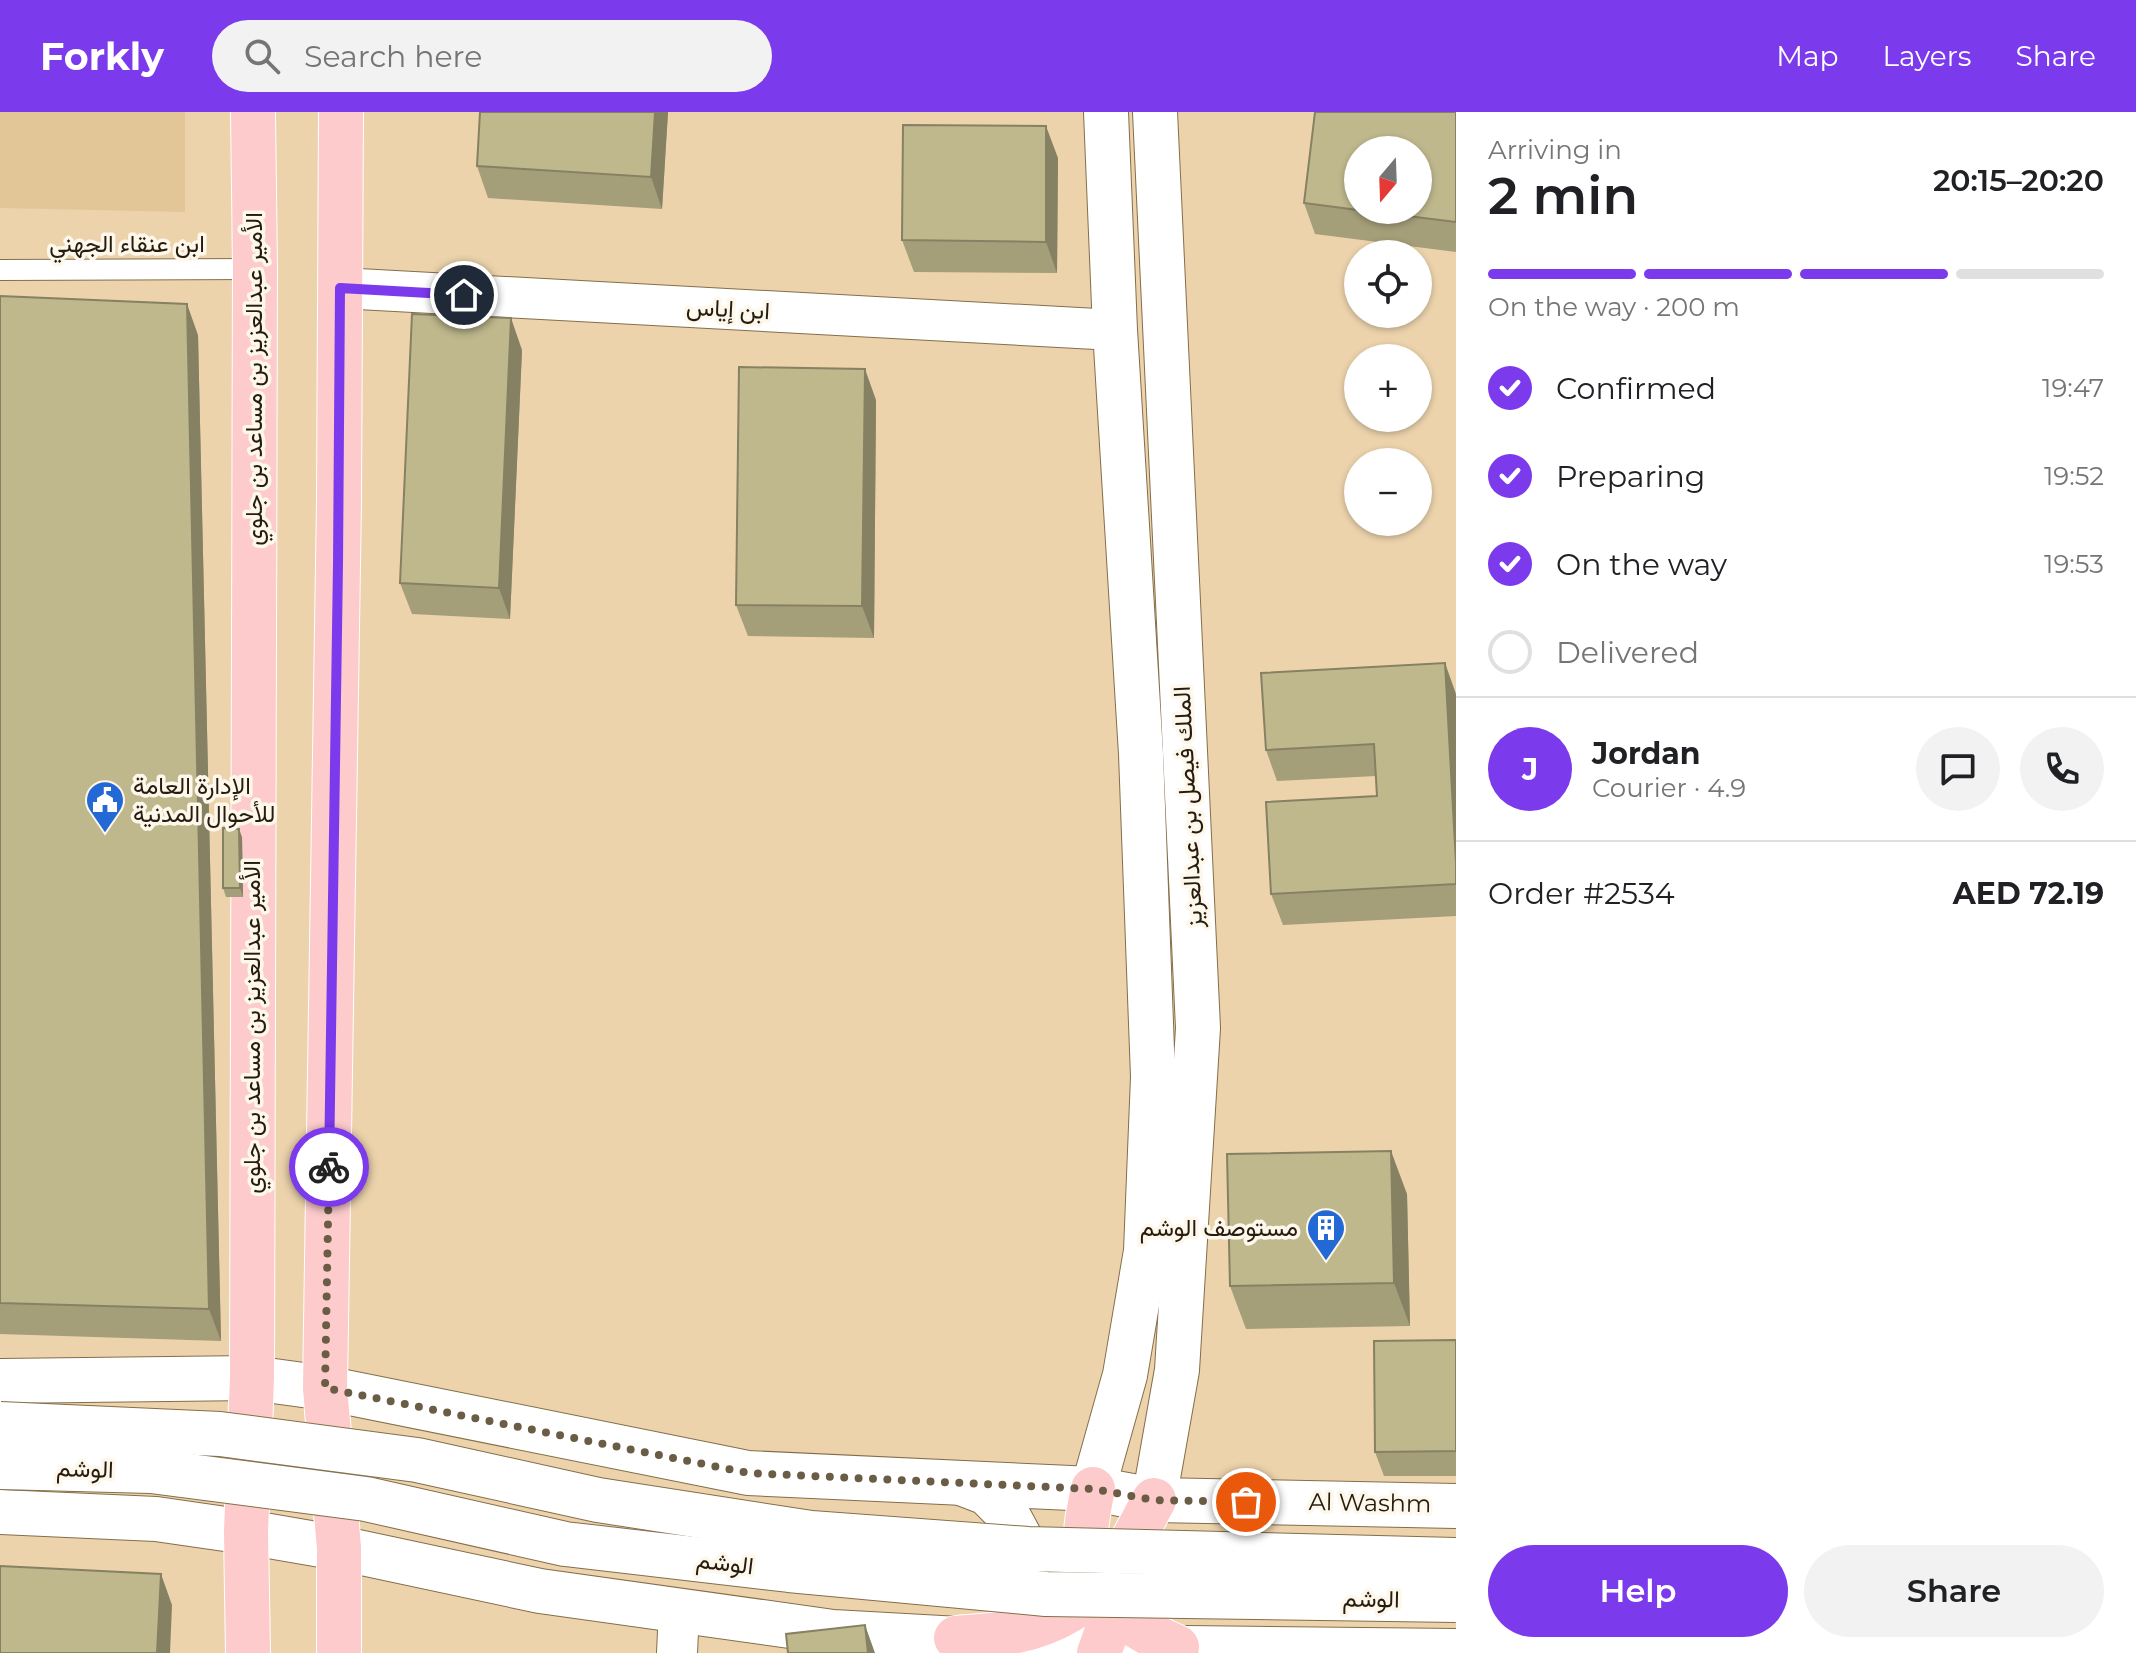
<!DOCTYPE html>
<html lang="en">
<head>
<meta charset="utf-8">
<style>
  body { margin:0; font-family:Montserrat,Vazirmatn,sans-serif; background:#f2f2f2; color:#202124; height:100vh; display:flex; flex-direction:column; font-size:30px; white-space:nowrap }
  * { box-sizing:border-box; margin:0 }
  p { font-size:26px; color:#757577 }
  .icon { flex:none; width:44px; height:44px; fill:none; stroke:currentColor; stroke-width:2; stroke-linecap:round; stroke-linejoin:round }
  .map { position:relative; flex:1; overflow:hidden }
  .panel { display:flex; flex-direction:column; background:#fff; width:680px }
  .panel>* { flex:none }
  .needle { width:52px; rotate:199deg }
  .fabs { position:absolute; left:1344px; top:24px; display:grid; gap:16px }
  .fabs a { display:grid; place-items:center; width:88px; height:88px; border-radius:50%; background:#fff; box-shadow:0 2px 6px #0004; font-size:40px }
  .pin { position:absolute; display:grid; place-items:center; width:68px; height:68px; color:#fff; margin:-34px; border:4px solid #fff; border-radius:50%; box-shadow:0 2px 8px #0007 }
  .courier { position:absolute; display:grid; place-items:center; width:80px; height:80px; margin:-40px; border:6px solid #7c3aed; border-radius:50%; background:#fff; color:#222; box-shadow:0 2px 10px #0007 }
  .overview em { font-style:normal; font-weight:600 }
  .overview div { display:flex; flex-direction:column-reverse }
  .overview { display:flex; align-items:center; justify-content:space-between; height:136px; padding:0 32px }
  h1 { font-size:52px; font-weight:600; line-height:60px }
  .bar { display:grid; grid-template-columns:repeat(4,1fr); gap:12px 8px; align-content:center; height:96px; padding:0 32px }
  .bar i { height:10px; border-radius:6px; background:#e0e0e0 }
  .bar .current { background:#7c3aed }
  .bar p { grid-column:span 4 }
  .line { display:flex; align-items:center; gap:20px; padding:0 32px; border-top:2px solid #e0e0e0 }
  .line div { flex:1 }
  .round { display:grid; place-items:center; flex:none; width:84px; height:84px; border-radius:42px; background:#f2f2f2 }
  ol { padding:0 32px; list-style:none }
  li { display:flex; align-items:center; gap:24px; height:88px }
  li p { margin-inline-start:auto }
  li .icon { padding:8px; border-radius:50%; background:#7c3aed; color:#fff; stroke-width:4 }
  li:last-child { color:#757577 }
  li i { width:44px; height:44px; border:4px solid #e0e0e0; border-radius:50% }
  .button { display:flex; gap:16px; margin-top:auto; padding:16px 32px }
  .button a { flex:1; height:92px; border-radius:48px; background:#7c3aed; color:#fff; font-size:32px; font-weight:600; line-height:92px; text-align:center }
  .button a+a { background:#f2f2f2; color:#202124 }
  header { display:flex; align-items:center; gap:48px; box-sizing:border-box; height:112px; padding:0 40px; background:#7c3aed; color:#fff }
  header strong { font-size:38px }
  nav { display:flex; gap:44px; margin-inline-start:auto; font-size:28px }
  .search { width:560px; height:72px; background:#f2f2f2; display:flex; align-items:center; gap:20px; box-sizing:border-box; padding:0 28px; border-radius:44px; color:#757577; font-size:30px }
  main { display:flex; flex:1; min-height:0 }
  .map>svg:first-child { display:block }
  .built { fill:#e2c698 }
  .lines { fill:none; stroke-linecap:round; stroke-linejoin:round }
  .service-casing { stroke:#846e4a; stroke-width:22 }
  .minor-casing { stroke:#846e4a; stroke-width:42 }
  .tertiary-casing { stroke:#846e4a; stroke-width:46 }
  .primary-casing { stroke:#fff; stroke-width:46 }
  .service { stroke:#fff; stroke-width:20 }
  .minor { stroke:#fff; stroke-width:40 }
  .tertiary { stroke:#fff; stroke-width:44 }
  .primary { stroke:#fdcbcb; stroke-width:44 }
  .tertiary-bridge-casing { stroke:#846e4a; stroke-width:46; stroke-linecap:butt }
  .tertiary-bridge { stroke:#fff; stroke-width:44 }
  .wall { fill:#a49e79 }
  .shaded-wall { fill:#868163 }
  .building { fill:#bfb88d; stroke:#868163; stroke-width:2 }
  .done { stroke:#6b5c45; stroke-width:8; stroke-dasharray:0 14.4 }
  .route { stroke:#7c3aed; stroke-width:10 }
  .labels { text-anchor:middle; stroke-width:7; stroke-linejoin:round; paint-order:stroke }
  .street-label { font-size:24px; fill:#251c0d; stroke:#fef7eb }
  .poi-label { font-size:24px; fill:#251c0d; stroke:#fef7eb; text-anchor:start }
</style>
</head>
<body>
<header>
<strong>Forkly</strong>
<div class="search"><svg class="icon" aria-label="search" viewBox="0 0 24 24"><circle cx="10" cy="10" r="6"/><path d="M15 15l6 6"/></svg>Search here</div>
<nav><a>Map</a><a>Layers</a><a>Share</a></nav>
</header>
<main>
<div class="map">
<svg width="1456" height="1541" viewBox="0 0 1456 1541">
  <rect width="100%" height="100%" fill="#ecd3ac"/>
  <!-- built -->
  <path class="built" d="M 0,0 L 185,0 L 185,100 L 0,96 Z"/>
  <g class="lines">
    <!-- service casing -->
    <g class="service-casing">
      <path id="service" d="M 0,158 L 255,157"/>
    </g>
    <!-- minor casing -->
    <g class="minor-casing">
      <g id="minor">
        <path d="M 340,176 L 1115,218"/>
        <path d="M 677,1541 L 679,1498"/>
      </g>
    </g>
    <!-- tertiary casing -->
    <g class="tertiary-casing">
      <g id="tertiary">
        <path d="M 0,1269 L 252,1266 L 325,1276 L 748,1361 L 1093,1377 L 1154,1388 L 1456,1394"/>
        <path d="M 961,1371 L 987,1381 L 1006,1400 L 1019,1424 L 1022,1452 L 1018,1471"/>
        <path d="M 1093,1377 L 1125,1263 L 1146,1139 L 1153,965 L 1141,642 L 1115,218 L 1106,0"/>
        <path d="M 1154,1388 L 1177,1258 L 1198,916 L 1155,0"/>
        <path d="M 0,1400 L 156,1407 L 246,1420 L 339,1436 L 540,1479 L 833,1520 L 1101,1535 L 1456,1539"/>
      </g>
    </g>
    <!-- primary casing -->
    <g class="primary-casing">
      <g id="primary">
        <path d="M 1093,1377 C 1090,1391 1087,1405 1086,1420 C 1086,1433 1089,1445 1093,1457 C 1109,1501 1135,1517 1177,1535"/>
        <path d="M 956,1526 C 975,1524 994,1524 1012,1520 C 1051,1513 1091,1491 1114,1458 C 1130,1437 1141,1411 1154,1388"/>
        <path d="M 248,1541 L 246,1420 L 252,1266 L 255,157 L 253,0"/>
        <path d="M 339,1541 L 339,1436 L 325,1276 L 339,389 L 341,0"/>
        <path d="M 1099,1541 L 1123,1473"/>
      </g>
    </g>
    <!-- service -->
    <use href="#service" class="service"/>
    <!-- minor -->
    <use href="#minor" class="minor"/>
    <!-- tertiary -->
    <use href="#tertiary" class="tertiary"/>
    <!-- primary -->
    <use href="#primary" class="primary"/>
    <!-- tertiary-bridge casing -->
    <g class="tertiary-bridge-casing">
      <g id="tertiary-bridge">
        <path d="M 0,1312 L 220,1322 L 417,1348 L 598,1388 L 811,1421 L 1028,1437 L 1456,1448"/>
        <path d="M 0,1355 L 151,1359 L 366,1387 L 565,1432 L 789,1458 L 1046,1482 L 1456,1488"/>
      </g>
    </g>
    <!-- tertiary-bridge -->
    <use href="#tertiary-bridge" class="tertiary-bridge"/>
  </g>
  <!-- wall -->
  <g class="wall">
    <path d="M 480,0 L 668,0 L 662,97 L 488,86 L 477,54 Z"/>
    <path d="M 1456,0 L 1456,140 L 1315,122 L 1304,91 Z"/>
    <path d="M 1058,46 L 1057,161 L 914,160 L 902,128 Z"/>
    <path d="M 0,184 L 198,223 L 221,1229 L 0,1222 Z"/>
    <path d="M 522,238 L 510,507 L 412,502 L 400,471 Z"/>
    <path d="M 876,288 L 874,526 L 748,524 L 736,493 Z"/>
    <path d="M 1456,582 L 1456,804 L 1283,813 L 1271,782 L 1377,684 L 1376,664 L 1277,669 L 1266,638 Z"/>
    <path d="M 242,725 L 243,785 L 226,785 L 223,776 Z"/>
    <path d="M 1407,1082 L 1410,1214 L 1246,1217 L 1230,1174 Z"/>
    <path d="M 1456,1228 L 1456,1364 L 1384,1364 L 1375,1340 Z"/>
  </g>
  <!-- shaded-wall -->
  <g class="shaded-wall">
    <path d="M 655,0 L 668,0 L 662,97 L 651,65 Z"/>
    <path d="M 1046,14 L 1058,46 L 1057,161 L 1046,130 Z"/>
    <path d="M 187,192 L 198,223 L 221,1229 L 209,1197 Z"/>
    <path d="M 511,206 L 522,238 L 510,507 L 499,476 Z"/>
    <path d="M 865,257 L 876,288 L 874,526 L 862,494 Z"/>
    <path d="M 1445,551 L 1456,582 L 1456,751 Z"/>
    <path d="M 239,717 L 242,725 L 243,785 L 240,776 Z"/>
    <path d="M 1391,1039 L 1407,1082 L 1410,1214 L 1394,1171 Z"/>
    <path d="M 161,1462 L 172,1493 L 170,1541 L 157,1541 Z"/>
    <path d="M 865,1513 L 875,1541 L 868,1541 Z"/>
  </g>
  <!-- building -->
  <g class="building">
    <path d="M 480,0 L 655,0 L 651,65 L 477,54 Z"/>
    <path d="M 1315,0 L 1456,0 L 1456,110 L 1359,98 L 1418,98 L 1418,38 L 1358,38 L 1358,98 L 1304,91 Z"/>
    <path d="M 903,13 L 1046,14 L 1046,130 L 902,128 Z"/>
    <path d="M 0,184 L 187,192 L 209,1197 L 0,1191 Z"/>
    <path d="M 412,202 L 511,206 L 499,476 L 400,471 Z"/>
    <path d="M 739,255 L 865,257 L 862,494 L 736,493 Z"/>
    <path d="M 1445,551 L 1456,751 L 1456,772 L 1271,782 L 1266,690 L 1377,684 L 1374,632 L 1266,638 L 1261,561 Z"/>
    <path d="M 223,716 L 239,717 L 240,776 L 223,776 Z"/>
    <path d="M 1391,1039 L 1394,1171 L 1230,1174 L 1227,1042 Z"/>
    <path d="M 1456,1228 L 1456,1339 L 1375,1340 L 1374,1229 Z"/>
    <path d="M 0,1454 L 161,1462 L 157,1541 L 0,1541 Z"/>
    <path d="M 865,1513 L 868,1541 L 788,1541 L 786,1522 Z"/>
  </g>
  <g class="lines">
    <!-- done -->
    <path class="done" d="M 329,1055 L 325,1276 L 748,1361 L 1093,1377 L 1154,1388 L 1246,1390"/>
    <!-- route -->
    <path class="route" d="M 329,1055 L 338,452 L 340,176 L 464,183"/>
  </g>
  <!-- icons -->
  <defs>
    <g id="civic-pin" transform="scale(2)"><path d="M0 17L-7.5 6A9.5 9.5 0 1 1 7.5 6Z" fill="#2369d5" stroke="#fef7eb"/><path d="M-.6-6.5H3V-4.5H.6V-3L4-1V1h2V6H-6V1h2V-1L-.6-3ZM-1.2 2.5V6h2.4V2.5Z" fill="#fff"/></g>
    <g id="building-pin" transform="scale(2)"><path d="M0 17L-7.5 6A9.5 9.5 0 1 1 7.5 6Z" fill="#2369d5" stroke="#fef7eb"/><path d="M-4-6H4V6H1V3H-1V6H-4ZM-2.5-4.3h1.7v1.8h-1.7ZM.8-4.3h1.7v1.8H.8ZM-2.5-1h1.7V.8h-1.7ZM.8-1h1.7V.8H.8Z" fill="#fff"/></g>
  </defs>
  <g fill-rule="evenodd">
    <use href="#civic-pin" x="105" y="688"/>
    <use href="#building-pin" x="1326" y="1116"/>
  </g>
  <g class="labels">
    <!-- street labels -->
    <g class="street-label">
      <text x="127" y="140">ابن عنقاء الجهني</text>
      <text transform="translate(728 197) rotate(3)" y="8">ابن إياس</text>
      <text transform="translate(254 267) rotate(-90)" y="8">الأمير عبدالعزيز بن مساعد بن جلوي</text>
      <text transform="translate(1188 695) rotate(-93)" y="8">الملك فيصل بن عبدالعزيز</text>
      <text transform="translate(252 915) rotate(-90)" y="8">الأمير عبدالعزيز بن مساعد بن جلوي</text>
      <text transform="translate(85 1357) rotate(2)" y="8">الوشم</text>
      <text transform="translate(1370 1391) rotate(1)" y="8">Al Washm</text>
      <text transform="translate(725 1451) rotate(7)" y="8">الوشم</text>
      <text transform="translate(1371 1487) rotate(1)" y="8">الوشم</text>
    </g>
    <!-- poi labels -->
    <g class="poi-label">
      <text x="133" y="682">الإدارة العامة<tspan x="133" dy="28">للأحوال المدنية</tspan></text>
      <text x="1298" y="1124" text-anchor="end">مستوصف الوشم</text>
    </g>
  </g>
</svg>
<div class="fabs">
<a><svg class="needle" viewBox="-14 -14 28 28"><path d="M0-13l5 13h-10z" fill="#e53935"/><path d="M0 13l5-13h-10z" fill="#757577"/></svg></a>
<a><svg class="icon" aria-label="locate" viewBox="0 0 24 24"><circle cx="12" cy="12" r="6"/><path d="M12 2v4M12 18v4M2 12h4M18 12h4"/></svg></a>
<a>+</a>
<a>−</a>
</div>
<div class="pin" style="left:1246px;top:1390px;background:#ea580c"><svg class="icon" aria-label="bag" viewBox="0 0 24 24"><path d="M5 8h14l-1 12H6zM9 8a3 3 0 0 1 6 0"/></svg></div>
<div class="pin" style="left:464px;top:183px;background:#1f2937"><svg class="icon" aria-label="home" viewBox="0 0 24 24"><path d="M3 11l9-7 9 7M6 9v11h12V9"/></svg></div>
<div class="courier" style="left:329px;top:1055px"><svg class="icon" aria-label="bike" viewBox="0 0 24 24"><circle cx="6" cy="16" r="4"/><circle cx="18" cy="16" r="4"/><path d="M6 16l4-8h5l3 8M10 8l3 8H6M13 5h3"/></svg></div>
</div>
<section class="panel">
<div class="overview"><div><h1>2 min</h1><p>Arriving in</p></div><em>20:15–20:20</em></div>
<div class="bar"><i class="current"></i><i class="current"></i><i class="current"></i><i></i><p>On the way · 200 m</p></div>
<ol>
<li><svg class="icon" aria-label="check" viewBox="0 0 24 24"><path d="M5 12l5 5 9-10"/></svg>Confirmed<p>19:47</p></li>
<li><svg class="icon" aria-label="check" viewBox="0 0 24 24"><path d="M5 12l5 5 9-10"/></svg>Preparing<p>19:52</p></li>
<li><svg class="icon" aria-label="check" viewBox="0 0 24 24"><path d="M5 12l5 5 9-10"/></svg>On the way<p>19:53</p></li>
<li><i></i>Delivered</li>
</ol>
<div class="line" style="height:144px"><b class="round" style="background:#7c3aed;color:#fff">J</b><div><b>Jordan</b><p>Courier · 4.9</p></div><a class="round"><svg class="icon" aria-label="chat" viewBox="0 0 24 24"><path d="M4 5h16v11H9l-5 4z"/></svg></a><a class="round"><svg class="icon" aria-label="phone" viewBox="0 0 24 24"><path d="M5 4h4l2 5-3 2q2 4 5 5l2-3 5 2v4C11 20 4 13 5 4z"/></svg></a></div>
<div class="line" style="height:104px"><div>Order #2534</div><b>AED 72.19</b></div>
<div class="button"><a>Help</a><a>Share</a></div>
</section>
</main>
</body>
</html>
